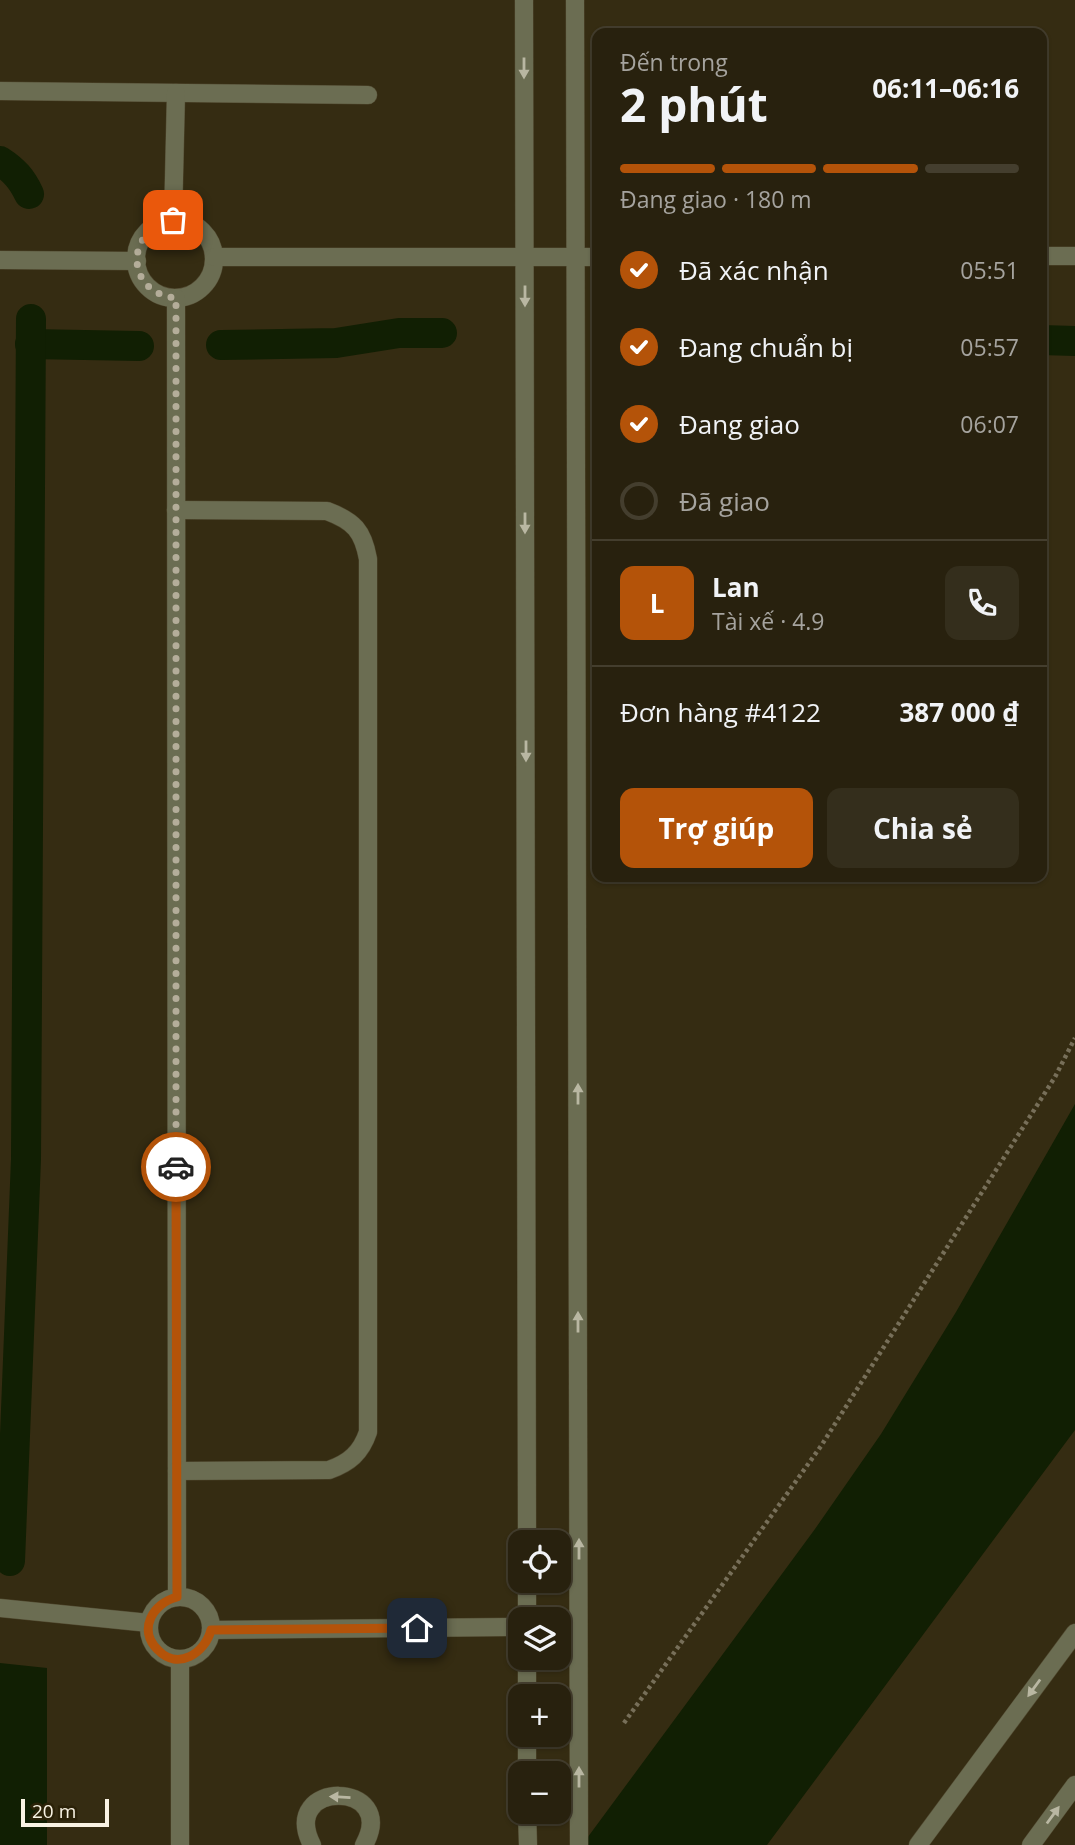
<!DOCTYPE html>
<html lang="vi">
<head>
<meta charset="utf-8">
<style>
  body { margin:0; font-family:"Open Sans",sans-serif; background:#342e1c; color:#f1f3f6; height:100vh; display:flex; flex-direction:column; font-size:26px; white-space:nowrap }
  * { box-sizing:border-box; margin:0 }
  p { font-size:23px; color:#a5a39e }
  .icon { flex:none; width:38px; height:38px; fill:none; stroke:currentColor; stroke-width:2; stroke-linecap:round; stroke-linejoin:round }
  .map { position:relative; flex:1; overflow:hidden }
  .panel { position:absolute; left:592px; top:28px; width:455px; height:854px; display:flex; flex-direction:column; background:#28210e; border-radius:14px; box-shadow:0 2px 5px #0004,0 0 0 2px #443e2e }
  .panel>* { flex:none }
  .tools { position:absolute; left:508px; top:1530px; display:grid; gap:14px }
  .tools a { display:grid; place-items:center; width:63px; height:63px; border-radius:14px; background:#28210e; box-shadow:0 2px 5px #0004,0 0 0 2px #443e2e; font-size:35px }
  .scale { position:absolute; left:21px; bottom:18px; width:88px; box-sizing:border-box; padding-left:7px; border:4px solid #f9f3e4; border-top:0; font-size:19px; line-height:24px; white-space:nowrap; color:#f9f3e4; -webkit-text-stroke:5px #2b2208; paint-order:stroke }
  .pin { position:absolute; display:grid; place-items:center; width:60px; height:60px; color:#fff; margin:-30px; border-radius:14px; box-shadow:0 4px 10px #0006 }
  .courier { position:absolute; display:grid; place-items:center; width:70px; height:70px; margin:-35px; border:5px solid #b45309; border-radius:50%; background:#fff; color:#222; box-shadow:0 2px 9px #0007 }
  .overview em { font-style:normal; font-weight:700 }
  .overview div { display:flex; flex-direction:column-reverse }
  .overview { display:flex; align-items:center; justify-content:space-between; height:119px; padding:0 28px }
  h1 { font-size:46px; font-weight:700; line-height:52px }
  .bar { display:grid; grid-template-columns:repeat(4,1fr); gap:10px 7px; align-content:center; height:84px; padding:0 28px }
  .bar i { height:9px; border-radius:5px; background:#443e2e }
  .bar .selected { background:#b45309 }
  .bar p { grid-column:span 4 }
  .line { display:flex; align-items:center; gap:18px; padding:0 28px; border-top:2px solid #443e2e }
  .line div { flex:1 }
  .round { display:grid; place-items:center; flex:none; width:74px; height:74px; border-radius:14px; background:#342e1c }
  ol { padding:0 28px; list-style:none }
  li { display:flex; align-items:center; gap:21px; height:77px }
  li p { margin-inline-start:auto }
  li .icon { padding:7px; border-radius:50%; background:#b45309; color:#fff; stroke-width:4 }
  li:last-child { color:#a5a39e }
  li i { width:38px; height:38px; border:4px solid #443e2e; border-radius:50% }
  .button { display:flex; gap:14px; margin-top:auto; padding:14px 28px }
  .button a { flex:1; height:80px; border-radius:14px; background:#b45309; color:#fff; font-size:28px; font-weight:700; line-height:80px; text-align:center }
  .button a+a { background:#342e1c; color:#f1f3f6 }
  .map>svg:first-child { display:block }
  .water { fill:#111f03 }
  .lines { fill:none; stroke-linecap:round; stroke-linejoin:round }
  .canal { stroke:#111f03; stroke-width:30 }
  .minor-casing { stroke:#50482f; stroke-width:19 }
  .tertiary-casing { stroke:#50482f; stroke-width:19 }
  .path { stroke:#776f59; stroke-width:4.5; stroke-dasharray:3.5 3.5; stroke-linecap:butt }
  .minor { stroke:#6b6d52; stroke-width:18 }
  .tertiary { stroke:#6b6d52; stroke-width:18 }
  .oneway { fill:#b9b7a2 }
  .done { stroke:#b4ad9a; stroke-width:7; stroke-dasharray:0 12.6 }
  .route { stroke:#b45309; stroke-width:9 }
</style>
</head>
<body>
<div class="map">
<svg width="1075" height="1845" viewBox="0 0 1075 1845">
  <rect width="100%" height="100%" fill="#352c12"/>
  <!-- water -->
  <g class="water">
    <path d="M 1075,1104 L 1075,1430 L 767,1845 L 582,1845 L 815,1529 L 881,1434 L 956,1312 Z"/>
    <path d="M 0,1663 L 47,1668 L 47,1845 L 0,1845 Z"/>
  </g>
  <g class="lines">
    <!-- canal -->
    <g class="canal">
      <path d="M 0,161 C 14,170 22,179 29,194"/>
      <path d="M 1041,340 L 1075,341"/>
      <path d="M 30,344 L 139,346"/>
      <path d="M 221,345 L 336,343 L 399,333 L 442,333"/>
      <path d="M 10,1561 L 26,1159 L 31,319"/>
    </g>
    <!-- minor casing -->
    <g class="minor-casing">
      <g id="minor">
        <path d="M 524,0 L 527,1542"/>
        <path d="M 575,0 L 579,1845"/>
        <path d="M 0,91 L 368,95"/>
        <path d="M 173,220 L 176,93"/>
        <circle cx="175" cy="259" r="39"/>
        <path d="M 1041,256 L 1075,256"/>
        <path d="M 214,257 L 597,257"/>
        <path d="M 0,260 L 137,261"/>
        <path d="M 176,298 L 177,1596"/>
        <path d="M 176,510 L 327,511 C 354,521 363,531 368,559 L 368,1432 C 361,1453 349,1463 329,1470 L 177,1471"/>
        <path d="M 527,1580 L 527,1619"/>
        <circle cx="180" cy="1628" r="31"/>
        <path d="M 0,1608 L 149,1623"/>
        <path d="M 211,1630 L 520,1627"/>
        <path d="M 527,1657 L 527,1696"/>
        <path d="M 180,1659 L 180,1845"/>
        <path d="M 527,1734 L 527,1773"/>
        <path d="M 527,1811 L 528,1845"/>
        <path d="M 312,1845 C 278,1779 400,1780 364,1845"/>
      </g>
    </g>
    <!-- tertiary casing -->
    <g class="tertiary-casing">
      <g id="tertiary">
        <path d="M 918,1845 L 1075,1633"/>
        <path d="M 1031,1845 L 1075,1785"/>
      </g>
    </g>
    <!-- path -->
    <path class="path" d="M 624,1723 L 821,1446 L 1055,1077 L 1075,1038"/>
    <!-- minor -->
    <use href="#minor" class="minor"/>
    <!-- tertiary -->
    <use href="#tertiary" class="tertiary"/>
  </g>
  <!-- one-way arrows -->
  <defs><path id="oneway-solid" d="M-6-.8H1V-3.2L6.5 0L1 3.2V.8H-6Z" transform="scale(1.75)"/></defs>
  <g class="oneway">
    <use href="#oneway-solid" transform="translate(524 68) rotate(90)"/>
    <use href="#oneway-solid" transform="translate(525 296) rotate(90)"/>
    <use href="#oneway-solid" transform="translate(525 523) rotate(90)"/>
    <use href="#oneway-solid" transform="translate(526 751) rotate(90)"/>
    <use href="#oneway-solid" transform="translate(578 1094) rotate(-90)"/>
    <use href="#oneway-solid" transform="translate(578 1322) rotate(-90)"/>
    <use href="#oneway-solid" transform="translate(579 1549) rotate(-90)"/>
    <use href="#oneway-solid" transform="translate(1034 1688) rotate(126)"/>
    <use href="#oneway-solid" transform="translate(579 1777) rotate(-90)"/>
    <use href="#oneway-solid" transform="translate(340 1797) rotate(-177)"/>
    <use href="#oneway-solid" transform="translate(1053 1815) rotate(-54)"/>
  </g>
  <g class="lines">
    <!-- done -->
    <path class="done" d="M 173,220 C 124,230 125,293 176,298 L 176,1167"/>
    <!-- route -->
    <path class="route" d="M 176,1167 L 177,1597 C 153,1603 137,1630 158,1650 C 178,1671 205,1653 211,1630 L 417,1628"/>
  </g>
</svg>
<div class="tools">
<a><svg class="icon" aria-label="locate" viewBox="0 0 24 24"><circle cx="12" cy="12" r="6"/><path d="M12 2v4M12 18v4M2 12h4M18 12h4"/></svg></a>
<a><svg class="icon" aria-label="layers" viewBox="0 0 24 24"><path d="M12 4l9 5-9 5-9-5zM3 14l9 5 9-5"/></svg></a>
<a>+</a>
<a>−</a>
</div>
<div class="scale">20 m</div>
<div class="pin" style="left:173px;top:220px;background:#ea580c"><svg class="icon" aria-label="bag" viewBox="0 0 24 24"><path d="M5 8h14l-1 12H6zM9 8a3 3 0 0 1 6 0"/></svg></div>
<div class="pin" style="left:417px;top:1628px;background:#1f2937"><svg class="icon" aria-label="home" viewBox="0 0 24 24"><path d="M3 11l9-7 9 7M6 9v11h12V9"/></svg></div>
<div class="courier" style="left:176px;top:1167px"><svg class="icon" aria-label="car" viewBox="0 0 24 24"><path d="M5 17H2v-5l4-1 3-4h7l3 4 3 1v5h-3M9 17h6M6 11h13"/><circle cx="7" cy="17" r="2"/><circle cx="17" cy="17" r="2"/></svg></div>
<section class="panel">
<div class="overview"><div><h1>2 phút</h1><p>Đến trong</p></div><em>06:11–06:16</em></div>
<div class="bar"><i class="selected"></i><i class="selected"></i><i class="selected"></i><i></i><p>Đang giao · 180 m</p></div>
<ol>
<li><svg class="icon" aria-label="check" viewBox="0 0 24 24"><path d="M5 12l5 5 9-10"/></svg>Đã xác nhận<p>05:51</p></li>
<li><svg class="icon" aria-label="check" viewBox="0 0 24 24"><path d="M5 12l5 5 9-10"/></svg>Đang chuẩn bị<p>05:57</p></li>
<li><svg class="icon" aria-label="check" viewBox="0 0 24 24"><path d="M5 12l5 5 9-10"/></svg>Đang giao<p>06:07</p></li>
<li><i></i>Đã giao</li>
</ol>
<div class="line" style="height:126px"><b class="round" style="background:#b45309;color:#fff">L</b><div><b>Lan</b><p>Tài xế · 4.9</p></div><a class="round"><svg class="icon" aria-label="phone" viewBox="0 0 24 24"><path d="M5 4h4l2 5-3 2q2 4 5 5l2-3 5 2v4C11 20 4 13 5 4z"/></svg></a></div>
<div class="line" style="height:91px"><div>Đơn hàng #4122</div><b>387 000 ₫</b></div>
<div class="button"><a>Trợ giúp</a><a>Chia sẻ</a></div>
</section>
</div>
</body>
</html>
